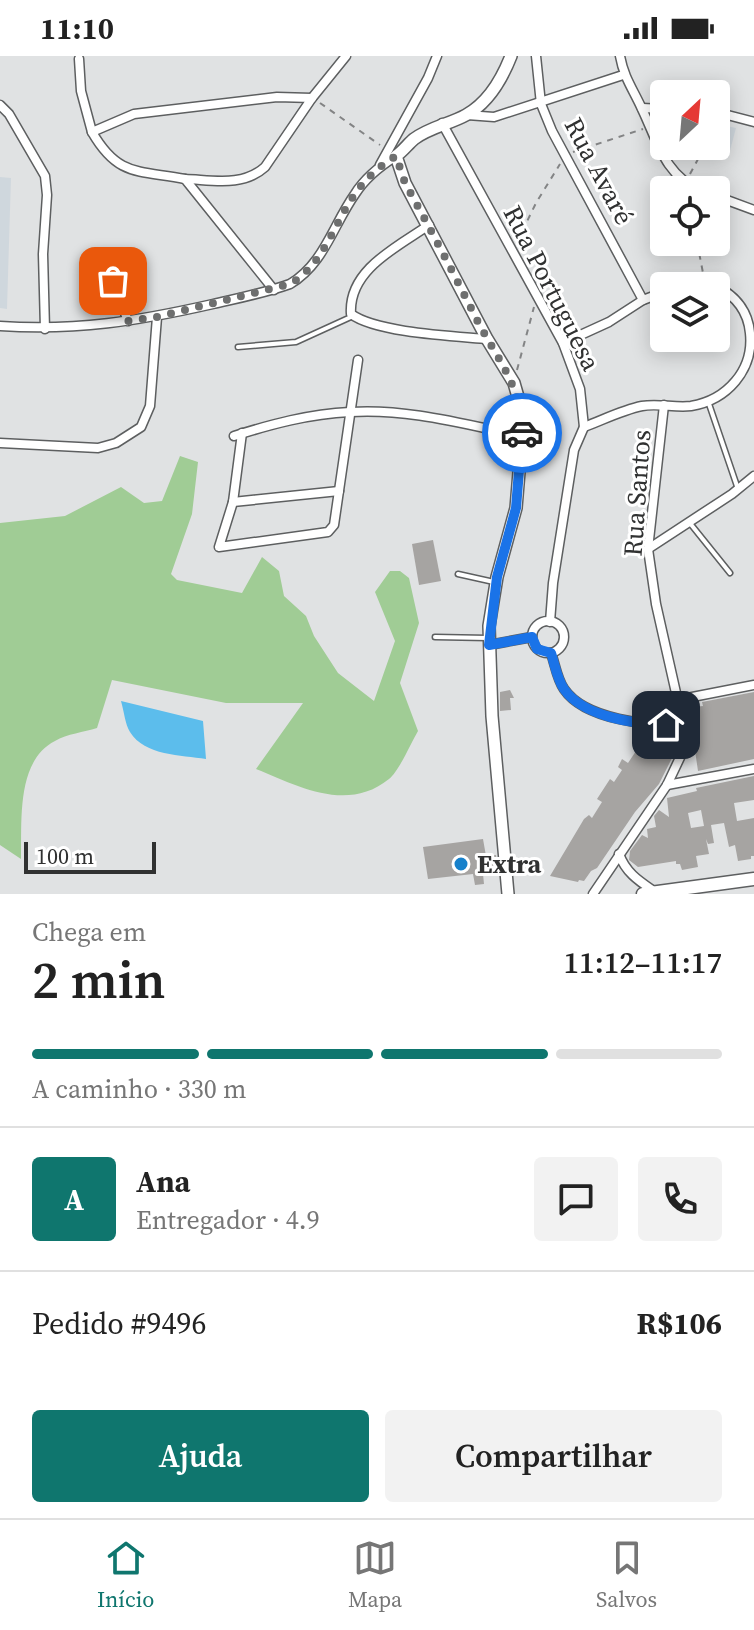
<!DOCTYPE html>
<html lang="pt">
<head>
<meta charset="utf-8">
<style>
  body { margin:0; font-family:"Source Serif 4",serif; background:#f2f2f2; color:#222; height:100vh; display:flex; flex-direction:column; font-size:30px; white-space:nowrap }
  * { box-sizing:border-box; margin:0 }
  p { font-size:26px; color:#767676 }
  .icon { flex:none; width:44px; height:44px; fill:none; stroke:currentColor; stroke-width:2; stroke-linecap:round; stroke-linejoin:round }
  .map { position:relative; height:838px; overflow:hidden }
  .drawer { display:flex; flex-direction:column; background:#fff; flex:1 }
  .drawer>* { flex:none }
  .needle { width:52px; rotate:26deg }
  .fabs { position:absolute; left:650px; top:24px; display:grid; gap:16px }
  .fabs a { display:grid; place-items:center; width:80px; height:80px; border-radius:8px; background:#fff; box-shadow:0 4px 20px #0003; font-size:40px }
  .scale { position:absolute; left:24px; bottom:20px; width:132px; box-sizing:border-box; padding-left:8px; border:4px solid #303131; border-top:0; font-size:22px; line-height:28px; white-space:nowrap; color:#303131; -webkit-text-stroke:6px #fff; paint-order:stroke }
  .pin { position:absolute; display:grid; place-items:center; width:68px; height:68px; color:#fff; margin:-34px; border-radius:16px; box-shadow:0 4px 12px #0006 }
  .courier { position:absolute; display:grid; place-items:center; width:80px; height:80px; margin:-40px; border:6px solid #1a73e8; border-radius:50%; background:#fff; color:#222; box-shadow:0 2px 10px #0007 }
  .summary em { font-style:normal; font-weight:600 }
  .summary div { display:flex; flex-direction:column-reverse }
  .summary { display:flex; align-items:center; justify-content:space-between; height:136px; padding:0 32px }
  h1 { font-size:52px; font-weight:600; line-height:60px }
  .bar { display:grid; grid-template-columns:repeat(4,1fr); gap:12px 8px; align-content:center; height:96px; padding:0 32px }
  .bar i { height:10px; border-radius:6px; background:#e0e0e0 }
  .bar .selected { background:#0f766e }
  .bar p { grid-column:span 4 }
  .line { display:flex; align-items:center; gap:20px; padding:0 32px; border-top:2px solid #e0e0e0 }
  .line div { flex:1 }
  .round { display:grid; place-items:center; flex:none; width:84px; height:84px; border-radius:8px; background:#f2f2f2 }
  .cta { display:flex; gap:16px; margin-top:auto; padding:16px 32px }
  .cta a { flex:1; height:92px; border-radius:8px; background:#0f766e; color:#fff; font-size:32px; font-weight:600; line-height:92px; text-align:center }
  .cta a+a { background:#f2f2f2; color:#222 }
  .status { display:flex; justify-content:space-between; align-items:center; height:56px; padding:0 40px; background:#fff; direction:ltr }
  .status svg { height:22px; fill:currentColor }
  .tab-bar { display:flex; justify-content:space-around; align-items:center; height:112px; border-top:2px solid #e0e0e0; background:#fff; font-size:22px; color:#767676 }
  .tab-bar a { display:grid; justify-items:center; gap:4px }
  .tab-bar .selected { color:#0f766e }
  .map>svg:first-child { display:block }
  .built { fill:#cfd7dd }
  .green { fill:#a0cc95 }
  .water { fill:#5cbdec }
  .building { fill:#a6a4a2; fill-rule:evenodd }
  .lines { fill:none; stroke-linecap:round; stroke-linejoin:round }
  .lane-casing { stroke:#5d5f60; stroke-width:7 }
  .street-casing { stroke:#5d5f60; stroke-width:11 }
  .secondary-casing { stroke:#5d5f60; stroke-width:14 }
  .primary-casing { stroke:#5d5f60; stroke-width:15 }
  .path { stroke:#838485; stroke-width:2; stroke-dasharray:6 6; stroke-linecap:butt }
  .lane { stroke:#fff; stroke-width:4 }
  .street { stroke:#fff; stroke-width:8 }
  .secondary { stroke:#fff; stroke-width:11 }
  .primary { stroke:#fff; stroke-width:12 }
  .done { stroke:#6e6f6f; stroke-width:8; stroke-dasharray:0 14.4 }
  .route { stroke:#1a73e8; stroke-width:10 }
  .poi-dot { fill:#1781cb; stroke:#fff; stroke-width:3 }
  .labels { text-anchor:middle; stroke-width:6; stroke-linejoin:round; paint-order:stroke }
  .street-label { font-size:26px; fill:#303131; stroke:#fff }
  .poi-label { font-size:26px; font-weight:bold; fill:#303131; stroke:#fff; text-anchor:start }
</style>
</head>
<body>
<div class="status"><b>11:10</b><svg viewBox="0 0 49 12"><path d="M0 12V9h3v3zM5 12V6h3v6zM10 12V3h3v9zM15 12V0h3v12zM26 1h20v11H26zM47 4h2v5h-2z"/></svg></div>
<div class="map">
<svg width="754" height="838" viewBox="0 0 754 838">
  <rect width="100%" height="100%" fill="#e0e2e3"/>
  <!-- built -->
  <g class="built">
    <path d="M 717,68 L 736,72 L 728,102 L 705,97 L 708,90 L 716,90 Z"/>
    <path d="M 0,121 L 11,122 L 7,253 L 0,252 Z"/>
  </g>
  <!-- green -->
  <path class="green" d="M 180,400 L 198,406 L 192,458 L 171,518 L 177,524 L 242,537 L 262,501 L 279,515 L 284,540 L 306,560 L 314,580 L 338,617 L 374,645 L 395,585 L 375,536 L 390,515 L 400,515 L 409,522 L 419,567 L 400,627 L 418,675 C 411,687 399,715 389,723 C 347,757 298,730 256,713 L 303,647 L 226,647 L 112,624 L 97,672 C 84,676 67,678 55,685 C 16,705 22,765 21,803 L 0,789 L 0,467 L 65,460 L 121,431 L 144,447 L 162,445 Z"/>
  <!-- water -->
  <path class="water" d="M 121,645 L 203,665 L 206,703 C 181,699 145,700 130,676 C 125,668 124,655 121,645 Z"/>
  <!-- building -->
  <g class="building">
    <path d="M 433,484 L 441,525 L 419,529 L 412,488 Z"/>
    <path d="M 510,634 L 514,642 L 510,642 L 511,654 L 500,655 L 500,636 Z"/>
    <path d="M 754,636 L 754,703 L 698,715 L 690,660 L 695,659 L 694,651 L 703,650 L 702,646 Z"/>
    <path d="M 650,674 L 667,677 L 677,683 L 678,690 L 659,728 L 635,756 L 597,812 L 591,815 L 584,825 L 579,824 L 578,826 L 550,820 L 584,763 L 589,759 L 592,762 L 602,746 L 597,743 L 610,723 L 614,726 L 622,714 L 618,711 L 622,703 L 628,707 Z"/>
    <path d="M 754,720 L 754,744 L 734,747 L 737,765 L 754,762 L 754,800 L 751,800 L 751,803 L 738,805 L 735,789 L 729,791 L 724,767 L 711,769 L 714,787 L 708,788 L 706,783 L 709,798 L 696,800 L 698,811 L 682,814 L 680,808 L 676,808 L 676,805 L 638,811 L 629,804 L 630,795 L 642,779 L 648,782 L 647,773 L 656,771 L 654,760 L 659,754 L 669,761 L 667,742 L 697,735 L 696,732 ZM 701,754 L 704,770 L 691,772 L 688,757 Z"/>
    <path d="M 483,783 L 486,800 L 496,799 L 498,816 L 483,818 L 484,828 L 475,829 L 473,818 L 428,823 L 423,791 Z"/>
  </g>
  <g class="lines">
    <!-- lane casing -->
    <g class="lane-casing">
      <g id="lane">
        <path d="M 238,291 L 296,286 L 353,260"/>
        <path d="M 708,345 L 738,433"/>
        <path d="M 689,466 L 730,517"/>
        <path d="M 458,518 L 494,526"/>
        <path d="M 435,581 L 488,582"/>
      </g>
    </g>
    <!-- street casing -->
    <g class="street-casing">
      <g id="street">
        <path d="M 536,0 L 541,48 L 552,75 L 643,244"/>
        <path d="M 620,0 C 624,22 633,33 642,53 C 657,84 665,120 700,134"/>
        <path d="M 79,3 L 81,35 L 92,76"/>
        <path d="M 0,49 L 9,58 L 45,120 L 47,139 L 43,198 L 45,273"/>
        <path d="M 642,52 L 664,53"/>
        <path d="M 716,56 L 754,66"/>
        <path d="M 467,59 L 494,61 L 623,19"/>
        <path d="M 442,67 L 563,287 L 580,333 L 584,371 L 574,394 L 553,527 L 550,566"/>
        <path d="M 380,109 L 428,22 L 437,0"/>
        <path d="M 185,123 C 213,124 243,131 265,111 L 312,42 L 346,0"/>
        <path d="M 716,140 L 754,154"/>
        <path d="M 429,169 C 397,191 348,214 351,258 C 377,277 454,280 487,283"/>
        <path d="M 105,204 L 128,265"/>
        <path d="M 690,230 L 705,226 L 715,230"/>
        <path d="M 274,234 L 185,123 C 138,114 118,121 92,76 L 134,58 L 277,41 L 312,42"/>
        <path d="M 0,270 C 77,275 138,265 213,248 C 239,242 265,237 290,228 C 324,208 333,169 355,138 C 365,122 380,110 396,100"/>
        <path d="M 563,287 L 609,266 L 643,244 L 664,236"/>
        <path d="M 584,371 C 603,364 622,354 642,350 C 658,347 675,352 691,350 C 727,344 754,314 750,277 C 748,255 736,240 716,230"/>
        <path d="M 242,377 L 233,446 L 219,491 L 328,476 L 334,469 L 358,304"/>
        <path d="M 234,380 C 272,368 309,358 350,356 C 407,352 467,369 522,380"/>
        <path d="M 0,387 L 98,392 L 116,387 L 141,371 L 150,350 L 157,261"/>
        <path d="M 233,446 L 339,435"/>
        <path d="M 648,493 L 732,438 L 754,420"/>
        <circle cx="548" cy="581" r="16"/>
        <path d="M 489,589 L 532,581"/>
        <path d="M 551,597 C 555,608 557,623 564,633 C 585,664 649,670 683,668"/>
        <path d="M 677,644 L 754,629"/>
        <path d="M 667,729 L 754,713"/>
        <path d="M 619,798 C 626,817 639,825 655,836"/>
        <path d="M 593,838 L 667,729 L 685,691 L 683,668 L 656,548 L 648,493 L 664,349"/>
      </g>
    </g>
    <!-- secondary casing -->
    <g class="secondary-casing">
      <path id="secondary" d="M 508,838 L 492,660 L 489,570 L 497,521 L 516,452 L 522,380 L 522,355 L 514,327 L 487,283 L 405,127 L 396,100 C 403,95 408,88 414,83 C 430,71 450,68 466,59 C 488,47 502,23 511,0"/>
    </g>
    <!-- primary casing -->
    <g class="primary-casing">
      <path id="primary" d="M 643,838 L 754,823"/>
    </g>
    <!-- path -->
    <g class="path">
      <path d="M 320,47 L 380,89"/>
      <path d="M 573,96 L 643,73"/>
      <path d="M 690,118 L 705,90"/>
      <path d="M 517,186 L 536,147 L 560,108"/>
      <path d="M 697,186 L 703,217"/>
      <path d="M 517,314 L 534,251"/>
    </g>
    <!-- lane -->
    <use href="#lane" class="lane"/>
    <!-- street -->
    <use href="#street" class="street"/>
    <!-- secondary -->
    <use href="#secondary" class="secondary"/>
    <!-- primary -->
    <use href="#primary" class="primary"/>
  </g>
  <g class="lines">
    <!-- done -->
    <path class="done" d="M 113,225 L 128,265 L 157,261 L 290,228 C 324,208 333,169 355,138 C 366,122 380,110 396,100 L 405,127 C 430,172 454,218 477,264 C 497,303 522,330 522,377"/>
    <!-- route -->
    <path class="route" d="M 522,377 L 516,452 L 497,521 L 489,589 L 532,581 L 537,593 L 551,597 C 555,609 557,623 564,633 C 583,661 635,668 666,669"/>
  </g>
  <!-- markers -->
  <circle class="poi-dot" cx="461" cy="808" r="8"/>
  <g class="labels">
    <!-- street labels -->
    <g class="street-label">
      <text transform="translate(599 115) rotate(62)" y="9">Rua Avaré</text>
      <text transform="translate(552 232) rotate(63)" y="9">Rua Portuguesa</text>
      <text transform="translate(637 437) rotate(-86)" y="9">Rua Santos</text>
    </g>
    <!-- poi labels -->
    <g class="poi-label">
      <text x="477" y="817">Extra</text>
    </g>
  </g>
</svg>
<div class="fabs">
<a><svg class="needle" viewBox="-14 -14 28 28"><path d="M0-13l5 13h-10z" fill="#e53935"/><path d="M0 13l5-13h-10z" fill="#767676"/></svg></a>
<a><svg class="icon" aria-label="locate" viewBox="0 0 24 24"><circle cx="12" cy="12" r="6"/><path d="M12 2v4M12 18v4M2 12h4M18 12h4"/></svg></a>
<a><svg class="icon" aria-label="layers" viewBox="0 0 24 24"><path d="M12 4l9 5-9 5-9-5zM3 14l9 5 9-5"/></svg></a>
</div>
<div class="scale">100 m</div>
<div class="pin" style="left:113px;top:225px;background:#ea580c"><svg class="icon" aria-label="bag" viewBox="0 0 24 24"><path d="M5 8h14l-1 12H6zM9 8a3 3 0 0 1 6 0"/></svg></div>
<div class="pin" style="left:666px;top:669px;background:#1f2937"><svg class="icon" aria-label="home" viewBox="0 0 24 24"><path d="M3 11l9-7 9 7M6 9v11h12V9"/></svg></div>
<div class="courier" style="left:522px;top:377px"><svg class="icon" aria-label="car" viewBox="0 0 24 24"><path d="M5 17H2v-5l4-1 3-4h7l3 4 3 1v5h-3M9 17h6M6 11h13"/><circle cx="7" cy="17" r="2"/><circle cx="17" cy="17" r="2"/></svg></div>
</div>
<section class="drawer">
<div class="summary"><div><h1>2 min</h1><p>Chega em</p></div><em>11:12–11:17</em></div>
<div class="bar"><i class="selected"></i><i class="selected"></i><i class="selected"></i><i></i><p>A caminho · 330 m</p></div>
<div class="line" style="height:144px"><b class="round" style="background:#0f766e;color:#fff">A</b><div><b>Ana</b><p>Entregador · 4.9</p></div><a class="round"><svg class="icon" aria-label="chat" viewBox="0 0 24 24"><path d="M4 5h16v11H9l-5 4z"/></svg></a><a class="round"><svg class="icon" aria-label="phone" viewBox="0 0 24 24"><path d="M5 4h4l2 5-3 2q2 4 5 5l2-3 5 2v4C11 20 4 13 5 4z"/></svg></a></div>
<div class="line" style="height:104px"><div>Pedido #9496</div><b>R$106</b></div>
<div class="cta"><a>Ajuda</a><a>Compartilhar</a></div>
</section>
<nav class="tab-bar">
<a class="selected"><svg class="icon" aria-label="home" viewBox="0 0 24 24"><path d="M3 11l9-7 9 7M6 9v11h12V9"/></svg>Início</a>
<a><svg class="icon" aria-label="map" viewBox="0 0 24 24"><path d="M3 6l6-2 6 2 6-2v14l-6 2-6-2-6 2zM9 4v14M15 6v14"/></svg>Mapa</a>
<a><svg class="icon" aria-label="saved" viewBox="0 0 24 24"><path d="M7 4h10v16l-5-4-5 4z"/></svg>Salvos</a>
</nav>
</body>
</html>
